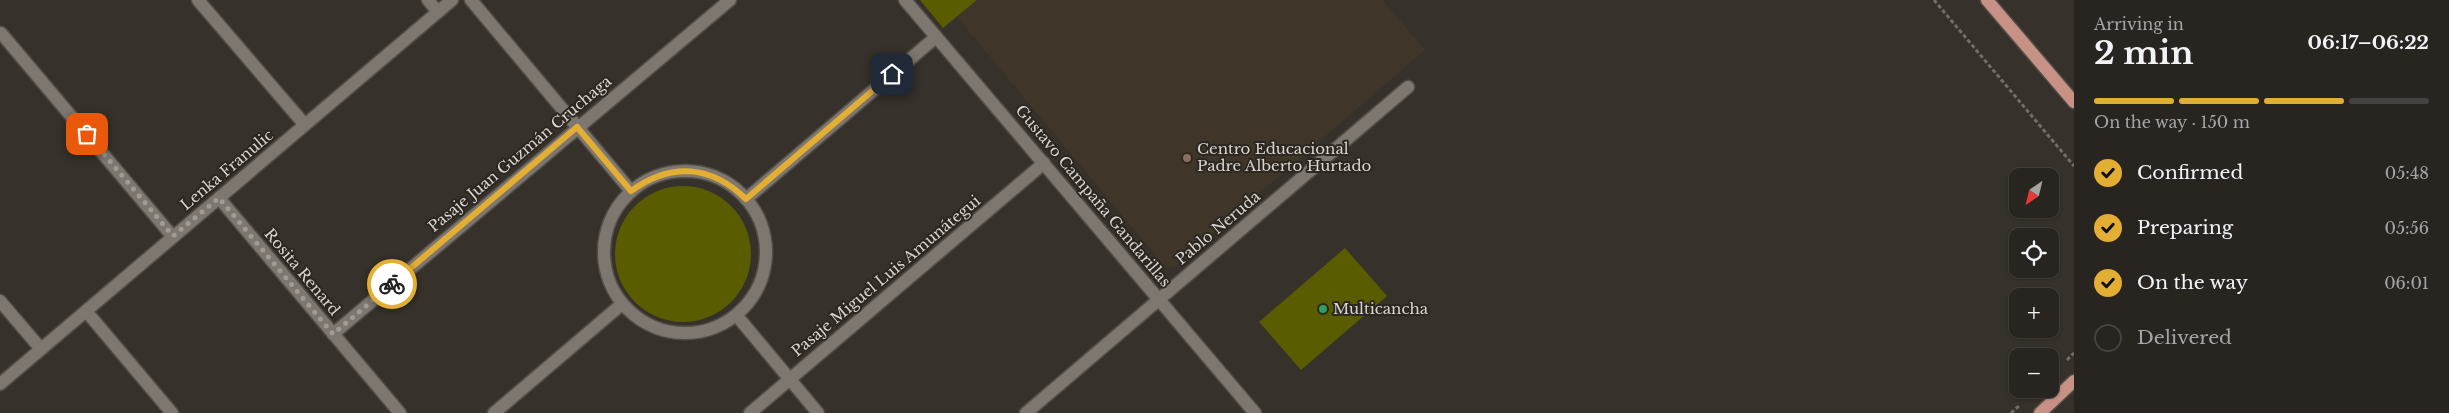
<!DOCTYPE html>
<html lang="en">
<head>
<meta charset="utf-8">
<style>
  body { margin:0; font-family:"Libre Baskerville",serif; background:#34312d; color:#f1f3f6; height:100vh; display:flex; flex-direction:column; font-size:19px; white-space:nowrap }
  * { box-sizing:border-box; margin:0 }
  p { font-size:16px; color:#a5a5a5 }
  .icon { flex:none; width:28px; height:28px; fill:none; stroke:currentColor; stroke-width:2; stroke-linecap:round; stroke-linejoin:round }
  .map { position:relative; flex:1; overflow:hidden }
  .panel { display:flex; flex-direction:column; background:#282520; width:375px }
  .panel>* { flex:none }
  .needle { width:32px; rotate:215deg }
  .controls { position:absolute; left:2009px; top:168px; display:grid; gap:10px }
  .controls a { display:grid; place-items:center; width:50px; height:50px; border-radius:10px; background:#282520; box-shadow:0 1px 4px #0004,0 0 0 1px #44423e; font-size:25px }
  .pin { position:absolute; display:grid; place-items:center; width:42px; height:42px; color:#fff; margin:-21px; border-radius:10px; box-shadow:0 2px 8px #0006 }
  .courier { position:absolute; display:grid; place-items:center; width:50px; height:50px; margin:-25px; border:4px solid #e3ae34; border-radius:50%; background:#fff; color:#222; box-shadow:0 1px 6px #0007 }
  .summary em { font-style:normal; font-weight:700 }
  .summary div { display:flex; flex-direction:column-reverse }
  .summary { display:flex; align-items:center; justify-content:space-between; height:85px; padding:0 20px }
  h1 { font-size:32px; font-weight:700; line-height:38px }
  .bar { display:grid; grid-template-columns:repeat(4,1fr); gap:8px 5px; align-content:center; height:60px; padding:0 20px }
  .bar i { height:6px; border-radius:4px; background:#44423e }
  .bar .on { background:#e3ae34 }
  .bar p { grid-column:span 4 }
  ol { padding:0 20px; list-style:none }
  li { display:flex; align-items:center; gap:15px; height:55px }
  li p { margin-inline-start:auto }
  li .icon { padding:5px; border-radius:50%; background:#e3ae34; color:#111; stroke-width:4 }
  li:last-child { color:#a5a5a5 }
  li i { width:28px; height:28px; border:2px solid #44423e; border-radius:50% }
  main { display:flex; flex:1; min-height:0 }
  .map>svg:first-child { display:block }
  .built { fill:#3f3629 }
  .green { fill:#5a5c00 }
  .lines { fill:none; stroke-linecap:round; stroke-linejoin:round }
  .minor-casing { stroke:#524d47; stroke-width:15 }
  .major-casing { stroke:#524d47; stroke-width:15 }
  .path { stroke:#716d67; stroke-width:3; stroke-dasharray:4 2.5; stroke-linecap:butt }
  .minor { stroke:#7e776f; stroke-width:12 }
  .major { stroke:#c79285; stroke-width:12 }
  .done { stroke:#9f9b96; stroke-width:5; stroke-dasharray:0 9 }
  .route { stroke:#e3ae34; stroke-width:6 }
  .education-dot { fill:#8d6e63; stroke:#2c2720; stroke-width:2 }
  .leisure-dot { fill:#2e9e5b; stroke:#2c2720; stroke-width:2 }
  .labels { text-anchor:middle; stroke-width:4; stroke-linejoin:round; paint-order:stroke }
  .poi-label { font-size:15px; fill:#d8d4d0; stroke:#2c2720; text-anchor:start }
  .street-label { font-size:15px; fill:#d8d4d0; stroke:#2c2720 }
</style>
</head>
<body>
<main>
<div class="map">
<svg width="2074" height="413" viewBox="0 0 2074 413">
  <rect width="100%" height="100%" fill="#36312a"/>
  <!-- built -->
  <path class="built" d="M 977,0 L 1383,0 L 1425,50 L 1174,267 L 1165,267 L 957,17 Z"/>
  <!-- green -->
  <g class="green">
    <path d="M 920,0 L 977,0 L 943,28 Z"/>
    <circle cx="683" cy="254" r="68"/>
    <path d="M 1345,248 L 1387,296 L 1301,370 L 1259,322 Z"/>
  </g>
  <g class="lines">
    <!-- minor casing -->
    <g class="minor-casing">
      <g id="minor">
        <path d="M 198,0 L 305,125"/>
        <path d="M 428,0 L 438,12"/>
        <path d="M 471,0 L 631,191"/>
        <path d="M 905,0 L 1255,413"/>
        <path d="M 1,33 L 173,237"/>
        <circle cx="685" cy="252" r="81"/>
        <path d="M 219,198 L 400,413"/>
        <path d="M 746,199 L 936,37"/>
        <path d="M 0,301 L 41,349"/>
        <path d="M 86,311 L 172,413"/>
        <path d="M 737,316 L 818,413"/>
        <path d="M 333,334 L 730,0"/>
        <path d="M 0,384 L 452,0"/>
        <path d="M 494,413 L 622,304"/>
        <path d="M 750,413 L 1044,163"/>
        <path d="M 1026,413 L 1408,87"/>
      </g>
    </g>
    <!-- major casing -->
    <g class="major-casing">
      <g id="major">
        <path d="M 1987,0 L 2074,102"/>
        <path d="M 2040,413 L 2074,381"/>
      </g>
    </g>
    <!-- path -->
    <g class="path">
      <path d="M 1934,0 L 2074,166"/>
      <path d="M 2067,360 L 2074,353"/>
      <path d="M 2011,413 L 2020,405"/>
    </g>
    <!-- minor -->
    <use href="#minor" class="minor"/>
    <!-- major -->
    <use href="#major" class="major"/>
  </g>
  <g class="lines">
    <!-- done -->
    <path class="done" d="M 87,134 L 173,236 L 219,198 L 333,334 L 392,284"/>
    <!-- route -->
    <path class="route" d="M 392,284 L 577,127 L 631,191 C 671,162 711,165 746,199 L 892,74"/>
  </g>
  <!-- markers -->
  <circle class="education-dot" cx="1187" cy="158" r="5"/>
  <circle class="leisure-dot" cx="1323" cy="309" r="5"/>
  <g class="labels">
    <!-- poi labels -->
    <g class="poi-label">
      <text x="1197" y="154">Centro Educacional<tspan x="1197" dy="17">Padre Alberto Hurtado</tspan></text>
      <text x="1333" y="314">Multicancha</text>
    </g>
    <!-- street labels -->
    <g class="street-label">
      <text transform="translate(520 154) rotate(-40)" y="5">Pasaje Juan Guzmán Cruchaga</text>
      <text transform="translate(227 170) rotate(-40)" y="5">Lenka Franulic</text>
      <text transform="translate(1093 196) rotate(50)" y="5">Gustavo Campaña Gandarillas</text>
      <text transform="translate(1218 228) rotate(-40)" y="5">Pablo Neruda</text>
      <text transform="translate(302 272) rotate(50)" y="5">Rosita Renard</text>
      <text transform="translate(886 276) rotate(-40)" y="5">Pasaje Miguel Luis Amunátegui</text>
    </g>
  </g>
</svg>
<div class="controls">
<a><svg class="needle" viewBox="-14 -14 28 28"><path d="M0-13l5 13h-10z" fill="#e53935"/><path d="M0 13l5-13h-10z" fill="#a5a5a5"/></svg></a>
<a><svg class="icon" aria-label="locate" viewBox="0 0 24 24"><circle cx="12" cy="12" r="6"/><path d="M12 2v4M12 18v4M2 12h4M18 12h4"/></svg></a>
<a>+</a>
<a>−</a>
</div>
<div class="pin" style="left:87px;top:134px;background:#ea580c"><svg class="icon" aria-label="bag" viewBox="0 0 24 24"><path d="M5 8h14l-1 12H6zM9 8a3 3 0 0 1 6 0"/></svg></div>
<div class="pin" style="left:892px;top:74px;background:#1f2937"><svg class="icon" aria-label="home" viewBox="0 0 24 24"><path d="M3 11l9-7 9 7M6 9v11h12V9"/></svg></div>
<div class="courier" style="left:392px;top:284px"><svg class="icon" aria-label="bike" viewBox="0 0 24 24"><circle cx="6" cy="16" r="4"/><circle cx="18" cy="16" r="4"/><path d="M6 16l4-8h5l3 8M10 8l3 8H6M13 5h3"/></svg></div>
</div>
<section class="panel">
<div class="summary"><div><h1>2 min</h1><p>Arriving in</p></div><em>06:17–06:22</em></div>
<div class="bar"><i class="on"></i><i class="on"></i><i class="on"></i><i></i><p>On the way · 150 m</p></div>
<ol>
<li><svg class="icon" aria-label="check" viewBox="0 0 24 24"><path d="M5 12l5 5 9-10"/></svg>Confirmed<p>05:48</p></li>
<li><svg class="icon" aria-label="check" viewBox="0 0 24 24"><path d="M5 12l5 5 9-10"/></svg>Preparing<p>05:56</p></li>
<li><svg class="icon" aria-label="check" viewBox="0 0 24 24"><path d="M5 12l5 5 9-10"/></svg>On the way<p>06:01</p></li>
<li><i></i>Delivered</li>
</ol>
</section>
</main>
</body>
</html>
